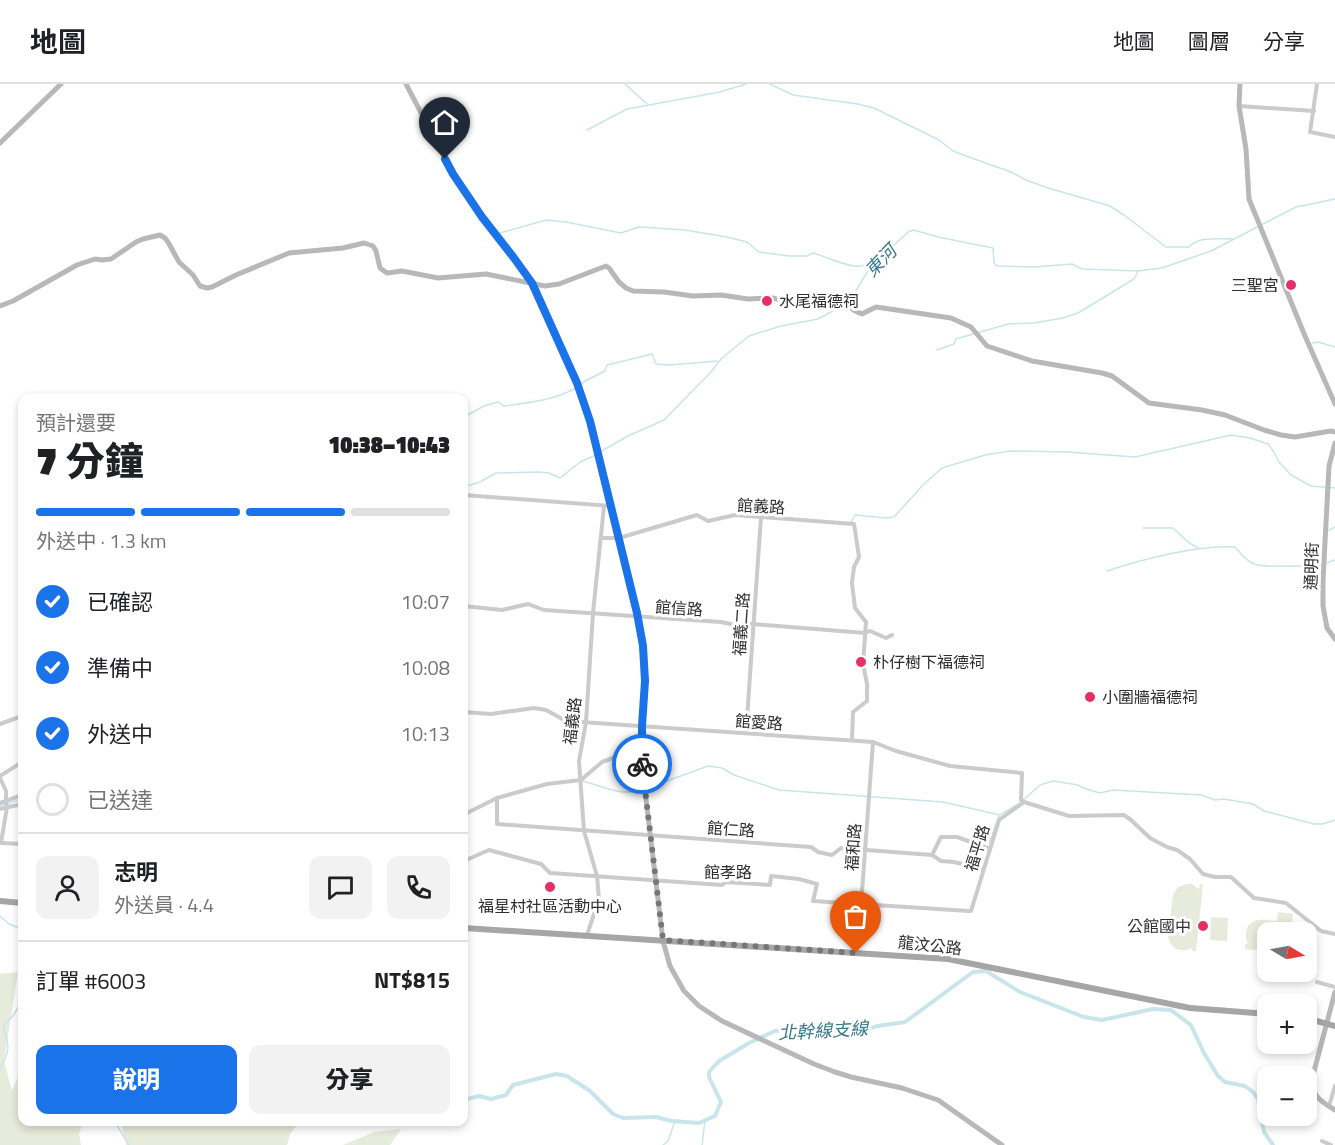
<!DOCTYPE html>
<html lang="zh-TW">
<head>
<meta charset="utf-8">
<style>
  body { margin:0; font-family:"Titillium Web","Noto Sans TC",sans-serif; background:#f2f2f2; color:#202124; height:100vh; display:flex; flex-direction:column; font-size:22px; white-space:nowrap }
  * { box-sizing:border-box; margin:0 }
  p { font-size:20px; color:#757577 }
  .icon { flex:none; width:33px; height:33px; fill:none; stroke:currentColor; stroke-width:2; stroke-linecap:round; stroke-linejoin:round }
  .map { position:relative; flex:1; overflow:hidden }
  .drawer { position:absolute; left:18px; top:310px; width:450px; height:732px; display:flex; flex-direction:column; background:#fff; border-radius:12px; box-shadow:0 3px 9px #0003 }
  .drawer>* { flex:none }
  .needle { width:39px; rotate:100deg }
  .buttons { position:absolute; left:1257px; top:838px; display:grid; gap:12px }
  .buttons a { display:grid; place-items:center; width:60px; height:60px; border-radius:12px; background:#fff; box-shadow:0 3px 9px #0003; font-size:30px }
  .pin { position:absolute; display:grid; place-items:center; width:51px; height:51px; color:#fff; margin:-62px -26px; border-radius:50% 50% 50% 0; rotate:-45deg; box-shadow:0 0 6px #0007 }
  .pin .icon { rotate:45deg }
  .courier { position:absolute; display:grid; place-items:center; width:60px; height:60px; margin:-30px; border:4px solid #1a73e8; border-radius:50%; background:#fff; color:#222; box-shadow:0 2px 8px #0007 }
  .head em { font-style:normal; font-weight:800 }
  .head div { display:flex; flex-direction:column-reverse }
  .head { display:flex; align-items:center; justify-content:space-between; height:102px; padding:0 18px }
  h1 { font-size:39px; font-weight:800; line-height:45px }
  .bar { display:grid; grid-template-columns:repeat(4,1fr); gap:9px 6px; align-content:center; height:72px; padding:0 18px }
  .bar i { height:8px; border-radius:4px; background:#e0e0e0 }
  .bar .selected { background:#1a73e8 }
  .bar p { grid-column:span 4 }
  .line { display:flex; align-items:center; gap:15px; padding:0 18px; border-top:2px solid #e0e0e0 }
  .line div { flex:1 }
  .round { display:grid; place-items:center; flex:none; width:63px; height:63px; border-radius:12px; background:#f2f2f2 }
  ol { padding:0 18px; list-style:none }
  li { display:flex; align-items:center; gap:18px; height:66px }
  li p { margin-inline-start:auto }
  li .icon { padding:6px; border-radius:50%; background:#1a73e8; color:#fff; stroke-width:4 }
  li:last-child { color:#757577 }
  li i { width:33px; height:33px; border:3px solid #e0e0e0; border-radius:50% }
  .cta { display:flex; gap:12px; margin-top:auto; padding:12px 18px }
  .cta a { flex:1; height:69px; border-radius:12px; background:#1a73e8; color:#fff; font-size:24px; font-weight:800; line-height:69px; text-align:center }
  .cta a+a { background:#f2f2f2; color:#202124 }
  header { display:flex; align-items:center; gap:36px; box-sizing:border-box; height:84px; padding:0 30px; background:#fff; border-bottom:2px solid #e0e0e0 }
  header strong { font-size:28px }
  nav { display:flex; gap:33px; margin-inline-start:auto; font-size:21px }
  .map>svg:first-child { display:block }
  .green { fill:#e7ebdb }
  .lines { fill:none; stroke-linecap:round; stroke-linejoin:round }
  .stream { stroke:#c7e5eb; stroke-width:1.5 }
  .canal { stroke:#c7e5eb; stroke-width:4 }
  .street { stroke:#cbcbcb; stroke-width:4 }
  .secondary { stroke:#b8b8b8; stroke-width:5 }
  .primary { stroke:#a6a6a6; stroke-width:6 }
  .done { stroke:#777; stroke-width:6; stroke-dasharray:0 10.8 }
  .route { stroke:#1a73e8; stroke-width:8 }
  .poi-dot { fill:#e43063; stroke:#fff; stroke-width:2 }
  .labels { text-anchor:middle; stroke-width:6; stroke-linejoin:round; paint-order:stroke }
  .poi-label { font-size:16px; fill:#2e2e2e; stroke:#fff; text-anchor:start }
  .street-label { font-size:16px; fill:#2e2e2e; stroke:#fff }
  .water-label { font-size:18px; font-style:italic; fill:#3a7a89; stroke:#fff }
</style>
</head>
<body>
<header>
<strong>地圖</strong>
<nav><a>地圖</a><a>圖層</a><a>分享</a></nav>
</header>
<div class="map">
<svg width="1335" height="1061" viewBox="0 0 1335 1061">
  <rect width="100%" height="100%" fill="#fff"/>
  <!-- green -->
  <g class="green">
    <path d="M 1187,800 L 1192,800 L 1199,805 L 1200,800 L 1203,801 L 1196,867 L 1192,867 L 1192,864 C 1181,869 1171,866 1168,853 L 1173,811 L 1178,803 Z"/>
    <path d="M 1278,828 L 1293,830 L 1292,839 C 1308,841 1319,850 1307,866 L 1312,867 L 1311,871 L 1307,870 L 1306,849 L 1268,849 L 1267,867 L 1245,865 L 1245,860 L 1248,860 C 1244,851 1245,839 1257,836 C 1263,835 1271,837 1277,837 Z"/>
    <path d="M 1211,833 L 1228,834 L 1227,857 L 1210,856 Z"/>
    <path d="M 18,888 L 4,977 L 12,1007 L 22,983 L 22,1038 L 83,1038 L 79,1050 L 81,1061 L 0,1061 L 0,890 Z"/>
    <path d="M 121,1038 L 299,1038 L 290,1050 L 287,1061 L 126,1061 Z"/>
    <path d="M 401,1045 L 390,1061 L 343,1061 L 374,1048 Z"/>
  </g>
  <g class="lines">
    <!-- stream -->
    <g class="stream">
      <path d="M 625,0 L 647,20"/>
      <path d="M 770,0 L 793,11 L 858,20 L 874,24 L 939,56 L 953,67 L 966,72 L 1011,88 L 1026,96 L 1048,104 L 1110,122 L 1124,131 L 1166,163 L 1189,163 C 1199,152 1219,155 1233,155"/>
      <path d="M 587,46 L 627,25 L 720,8 L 746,0"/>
      <path d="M 500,149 L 546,136 L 566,138 L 621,149 L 639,143 L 685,146 L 727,153 L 747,158 L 759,168 L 789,172 L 807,172 L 813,169 C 824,172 852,185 861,182 C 869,179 874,174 883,171"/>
      <path d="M 847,218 L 851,215 L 869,185 L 908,148 L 914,146 L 938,153 L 993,164 L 994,179 L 997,182 L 1034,183 L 1072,180 L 1082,185 L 1138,187 L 1162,184 L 1211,167 L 1296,123 L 1335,115"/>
      <path d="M 977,249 L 1008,240 L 1034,239 L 1063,234 L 1078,229 L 1134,195 L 1138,187"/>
      <path d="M 1312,259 L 1318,258 L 1335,263"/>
      <path d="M 937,266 L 954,260 L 956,255 L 973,250"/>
      <path d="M 579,301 L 587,296 L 605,287 L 607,281 L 652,270 L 656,280 L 670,281 L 717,277"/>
      <path d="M 464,333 L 484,322 L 498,318 L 504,322 C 528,319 555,316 576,304"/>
      <path d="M 600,368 L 628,352 L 664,336 L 710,289 L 722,274 L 749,252 L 781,242 L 818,235 L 844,221"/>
      <path d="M 464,403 L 480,398 L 496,389 L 539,388 L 549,389 L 560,394 L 580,378 L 596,371"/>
      <path d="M 851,438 L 855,431 L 885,434 L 894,433 L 924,400 L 942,384 L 985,371 L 1011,367 L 1067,368 L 1135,373 L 1231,351 L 1250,354 L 1268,360 L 1274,368 L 1279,378 L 1291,391 L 1311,402 L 1335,404"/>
      <path d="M 1143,444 L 1173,444 L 1188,458 L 1198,464"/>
      <path d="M 1329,446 L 1335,443"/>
      <path d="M 1327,479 L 1335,476"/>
      <path d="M 1107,487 C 1143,475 1197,461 1235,463 C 1240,469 1246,477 1254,480 C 1265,484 1309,482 1322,480"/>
      <path d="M 583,697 C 604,703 622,713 643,705"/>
      <path d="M 648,704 L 708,682 L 722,684 L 734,691 L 779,706 L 943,718 L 1000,731 L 1020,719 L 1040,701 L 1053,697 L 1078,701 L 1083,704 L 1100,709 L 1113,706 L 1201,711 L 1215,716 L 1224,715 L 1253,720 L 1264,727 L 1314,740 L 1323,740 L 1335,736"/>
      <path d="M 0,722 L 22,715"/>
      <path d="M 989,759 L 999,732"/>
      <path d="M 0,832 L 9,840 L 22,845"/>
      <path d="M 0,985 C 11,965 9,962 3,942 L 13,932 L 22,917"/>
      <path d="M 115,1038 L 129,1061"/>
      <path d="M 663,1061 L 668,1057 L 675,1037"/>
      <path d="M 702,1061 L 705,1036"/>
    </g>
    <!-- canal -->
    <path class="canal" d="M 464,1016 L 479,1012 L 491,1015 L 506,1011 L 513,1001 L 556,990 L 567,992 L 590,1007 L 613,1030 L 623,1034 L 656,1033 L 672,1037 L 699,1039 L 715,1032 L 721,1018 L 709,993 L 709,988 L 719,977 L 749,959 L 775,947 L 785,946 L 802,951 L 837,946 L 864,947 L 877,942 L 905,938 L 973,888 L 986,887 L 1020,908 L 1084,933 L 1102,936 L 1153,925 L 1171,926 L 1191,941 L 1204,969 L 1218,992 L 1225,998 L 1245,1002 L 1253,1008 L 1258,1015 L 1264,1048 L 1273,1061"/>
    <!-- street -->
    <g class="street">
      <path d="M 1317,0 L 1310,48 L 1335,53"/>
      <path d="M 1239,22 L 1314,27"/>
      <path d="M 464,411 L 611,422"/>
      <path d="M 601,454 L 619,454 L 697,431 L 708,437 L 735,431 L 854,440 L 859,473 L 854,483 L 852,499 L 855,524 L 866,538 L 863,580 L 867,600 L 867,617 L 853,628 L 852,656"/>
      <path d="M 464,522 L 502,526 L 528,520 L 544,526 L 721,538 L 735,541 L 753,540 L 865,549 L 870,547 L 886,554 L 892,551"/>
      <path d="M 464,628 L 491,630 L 534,624 L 546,626 L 566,637 L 873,658 L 896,667 L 950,682 L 1022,689 L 1021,716 L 1024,718"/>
      <path d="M 0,640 L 22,632"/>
      <path d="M 746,649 L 761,433"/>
      <path d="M 0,692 L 22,678"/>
      <path d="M 0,694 L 6,707 L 6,718 L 7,723 L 1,759"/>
      <path d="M 497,714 L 497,740 L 811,763 L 818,768 L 832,771 L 841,764 L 932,771 L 941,777 L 954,778 L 983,785"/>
      <path d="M 1024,718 L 1069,732 L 1124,731 L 1131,736 L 1150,754 L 1167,763 L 1177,766 L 1190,775 L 1203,790 L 1215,793 L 1231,793 L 1254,814 L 1286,819 L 1321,847 L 1335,850"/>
      <path d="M 0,719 L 22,711"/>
      <path d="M 0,725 L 22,720"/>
      <path d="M 464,729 L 467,729 L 497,714 L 547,700 L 581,696 L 602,678 L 635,666"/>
      <path d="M 1,759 L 22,760"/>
      <path d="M 932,771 L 941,753 L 957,753 L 990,765"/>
      <path d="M 464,777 L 489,766 L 541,780 L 550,789 L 722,801 L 726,798 L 770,801 L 771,792 L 799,795 L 817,800 L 813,817 L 969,827 L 971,827 L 999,736 L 1024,718"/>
      <path d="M 587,851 L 599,815 L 597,792 L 584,747 L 579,677 L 586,638 L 593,529 L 604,422"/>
      <path d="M 856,869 L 861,821 L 873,658"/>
      <path d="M 1317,898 L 1335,903"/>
      <path d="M 1329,1022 L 1335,1002"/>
      <path d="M 1322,1057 L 1331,1061"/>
    </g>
    <!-- secondary -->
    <g class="secondary">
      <path d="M 406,0 L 453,90 L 482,133 L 514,173 L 532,199 L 577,299 L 590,337 L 637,529 L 643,562 L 645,597 L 642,642 L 642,682 L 663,857 L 670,882 L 684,907 L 699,922 L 722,937 L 814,980 L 835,988 L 851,993 L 902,1004 L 938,1016 L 1002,1061"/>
      <path d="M 1240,0 L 1239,22 L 1246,65 L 1249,115 L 1305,252 L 1335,320"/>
      <path d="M 0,59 L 61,0"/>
      <path d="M 0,222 L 13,217 L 77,181 L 95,175 L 102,176 L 111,175 L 136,158 L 143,155 L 160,151 L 165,154 L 168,158 L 179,178 L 193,191 L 200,202 L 207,204 L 212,203 L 236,191 L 289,169 L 343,164 L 364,159 L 373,162 L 376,167 L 380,184 L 387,189 L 402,187 L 438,194 L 486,190 L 545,202 L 559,200 L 606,182 L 609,184 L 619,198 L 626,204 L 633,207 L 664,208 L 693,212 L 721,211 L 748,215 L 773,214 L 793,219 L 812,220 L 826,220 L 842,217 L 855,227 L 862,230 L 876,223 L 951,234 L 971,243 L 987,262 L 1032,277 L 1102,289 L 1112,292 L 1149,319 L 1202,326 L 1225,331 L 1264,346 L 1281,351 L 1295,353 L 1331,347 L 1335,348"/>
      <path d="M 1335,359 L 1329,382 L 1323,496 L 1323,522 L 1327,544 L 1335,555"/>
      <path d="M 1335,908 L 1312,995 C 1311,1012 1322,1018 1335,1026"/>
    </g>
    <!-- primary -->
    <g class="primary">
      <path d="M 0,817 L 22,819"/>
      <path d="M 464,844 L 948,875 L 1190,924 L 1268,930"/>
      <path d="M 1306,934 L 1335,942"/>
    </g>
  </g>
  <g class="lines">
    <!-- done -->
    <path class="done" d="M 642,680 L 663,856 L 856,869"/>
    <!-- route -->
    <path class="route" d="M 445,75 L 453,90 L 482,133 L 514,174 L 532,199 L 577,299 L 590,337 L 637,529 L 643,562 L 645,597 L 642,642 L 642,680"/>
  </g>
  <!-- markers -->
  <g class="poi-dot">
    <circle cx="1291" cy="201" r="6"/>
    <circle cx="767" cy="217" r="6"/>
    <circle cx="861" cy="578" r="6"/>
    <circle cx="1090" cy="613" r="6"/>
    <circle cx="550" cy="803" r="6"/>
    <circle cx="1203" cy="842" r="6"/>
  </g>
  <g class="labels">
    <!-- poi labels -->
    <g class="poi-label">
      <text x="1279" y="207" text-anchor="end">三聖宮</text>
      <text x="779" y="223">水尾福德祠</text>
      <text x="873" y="584">朴仔樹下福德祠</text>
      <text x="1102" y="619">小圍牆福德祠</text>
      <text x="550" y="828" text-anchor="middle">福星村社區活動中心</text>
      <text x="1191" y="848" text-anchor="end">公館國中</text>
    </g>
    <!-- street labels -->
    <g class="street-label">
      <text transform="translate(761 422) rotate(3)" y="6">館義路</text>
      <text transform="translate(1311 482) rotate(-88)" y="6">通明街</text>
      <text transform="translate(679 524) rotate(4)" y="6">館信路</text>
      <text transform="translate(741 540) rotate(-86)" y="6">福義二路</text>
      <text transform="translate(572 637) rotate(-83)" y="6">福義路</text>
      <text transform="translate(759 638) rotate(4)" y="6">館愛路</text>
      <text transform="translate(731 745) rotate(4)" y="6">館仁路</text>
      <text transform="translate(853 763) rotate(-86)" y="6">福和路</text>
      <text transform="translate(977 764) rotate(-73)" y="6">福平路</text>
      <text x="728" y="794">館孝路</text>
      <text transform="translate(930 861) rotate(6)" y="6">龍汶公路</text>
    </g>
    <!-- water labels -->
    <g class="water-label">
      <text transform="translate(881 177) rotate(-46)" y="6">東河</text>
      <text transform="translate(823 947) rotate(-3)" y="6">北幹線支線</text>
    </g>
  </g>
</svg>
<div class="buttons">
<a><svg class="needle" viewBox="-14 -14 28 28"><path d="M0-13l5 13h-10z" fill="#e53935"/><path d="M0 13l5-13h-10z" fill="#757577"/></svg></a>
<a>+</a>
<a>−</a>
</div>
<div class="pin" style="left:856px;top:869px;background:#ea580c"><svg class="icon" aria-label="bag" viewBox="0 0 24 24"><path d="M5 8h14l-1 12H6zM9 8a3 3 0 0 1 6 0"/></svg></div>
<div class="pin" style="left:445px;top:75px;background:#1f2937"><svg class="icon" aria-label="home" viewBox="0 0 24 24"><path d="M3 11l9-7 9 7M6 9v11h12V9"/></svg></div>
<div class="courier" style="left:642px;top:680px"><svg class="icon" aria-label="bike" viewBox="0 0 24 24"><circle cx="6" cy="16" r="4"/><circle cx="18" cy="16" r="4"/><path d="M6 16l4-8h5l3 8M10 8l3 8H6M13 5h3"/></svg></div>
<section class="drawer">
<div class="head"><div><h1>7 分鐘</h1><p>預計還要</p></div><em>10:38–10:43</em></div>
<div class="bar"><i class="selected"></i><i class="selected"></i><i class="selected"></i><i></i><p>外送中 · 1.3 km</p></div>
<ol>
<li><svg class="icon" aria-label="check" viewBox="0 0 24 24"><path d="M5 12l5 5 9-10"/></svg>已確認<p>10:07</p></li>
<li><svg class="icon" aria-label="check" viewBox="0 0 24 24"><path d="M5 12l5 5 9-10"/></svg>準備中<p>10:08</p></li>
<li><svg class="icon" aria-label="check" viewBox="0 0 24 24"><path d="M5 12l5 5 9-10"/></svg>外送中<p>10:13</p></li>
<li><i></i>已送達</li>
</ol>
<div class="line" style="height:108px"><a class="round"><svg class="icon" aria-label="person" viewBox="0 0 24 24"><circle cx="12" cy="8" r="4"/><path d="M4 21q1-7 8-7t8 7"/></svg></a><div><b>志明</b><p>外送員 · 4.4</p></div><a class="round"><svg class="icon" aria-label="chat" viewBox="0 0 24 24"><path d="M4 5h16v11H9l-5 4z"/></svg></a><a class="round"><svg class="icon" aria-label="phone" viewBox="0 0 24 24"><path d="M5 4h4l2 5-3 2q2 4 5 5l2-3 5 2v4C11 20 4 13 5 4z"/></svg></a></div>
<div class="line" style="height:78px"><div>訂單 #6003</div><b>NT$815</b></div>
<div class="cta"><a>說明</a><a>分享</a></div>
</section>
</div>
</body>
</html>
